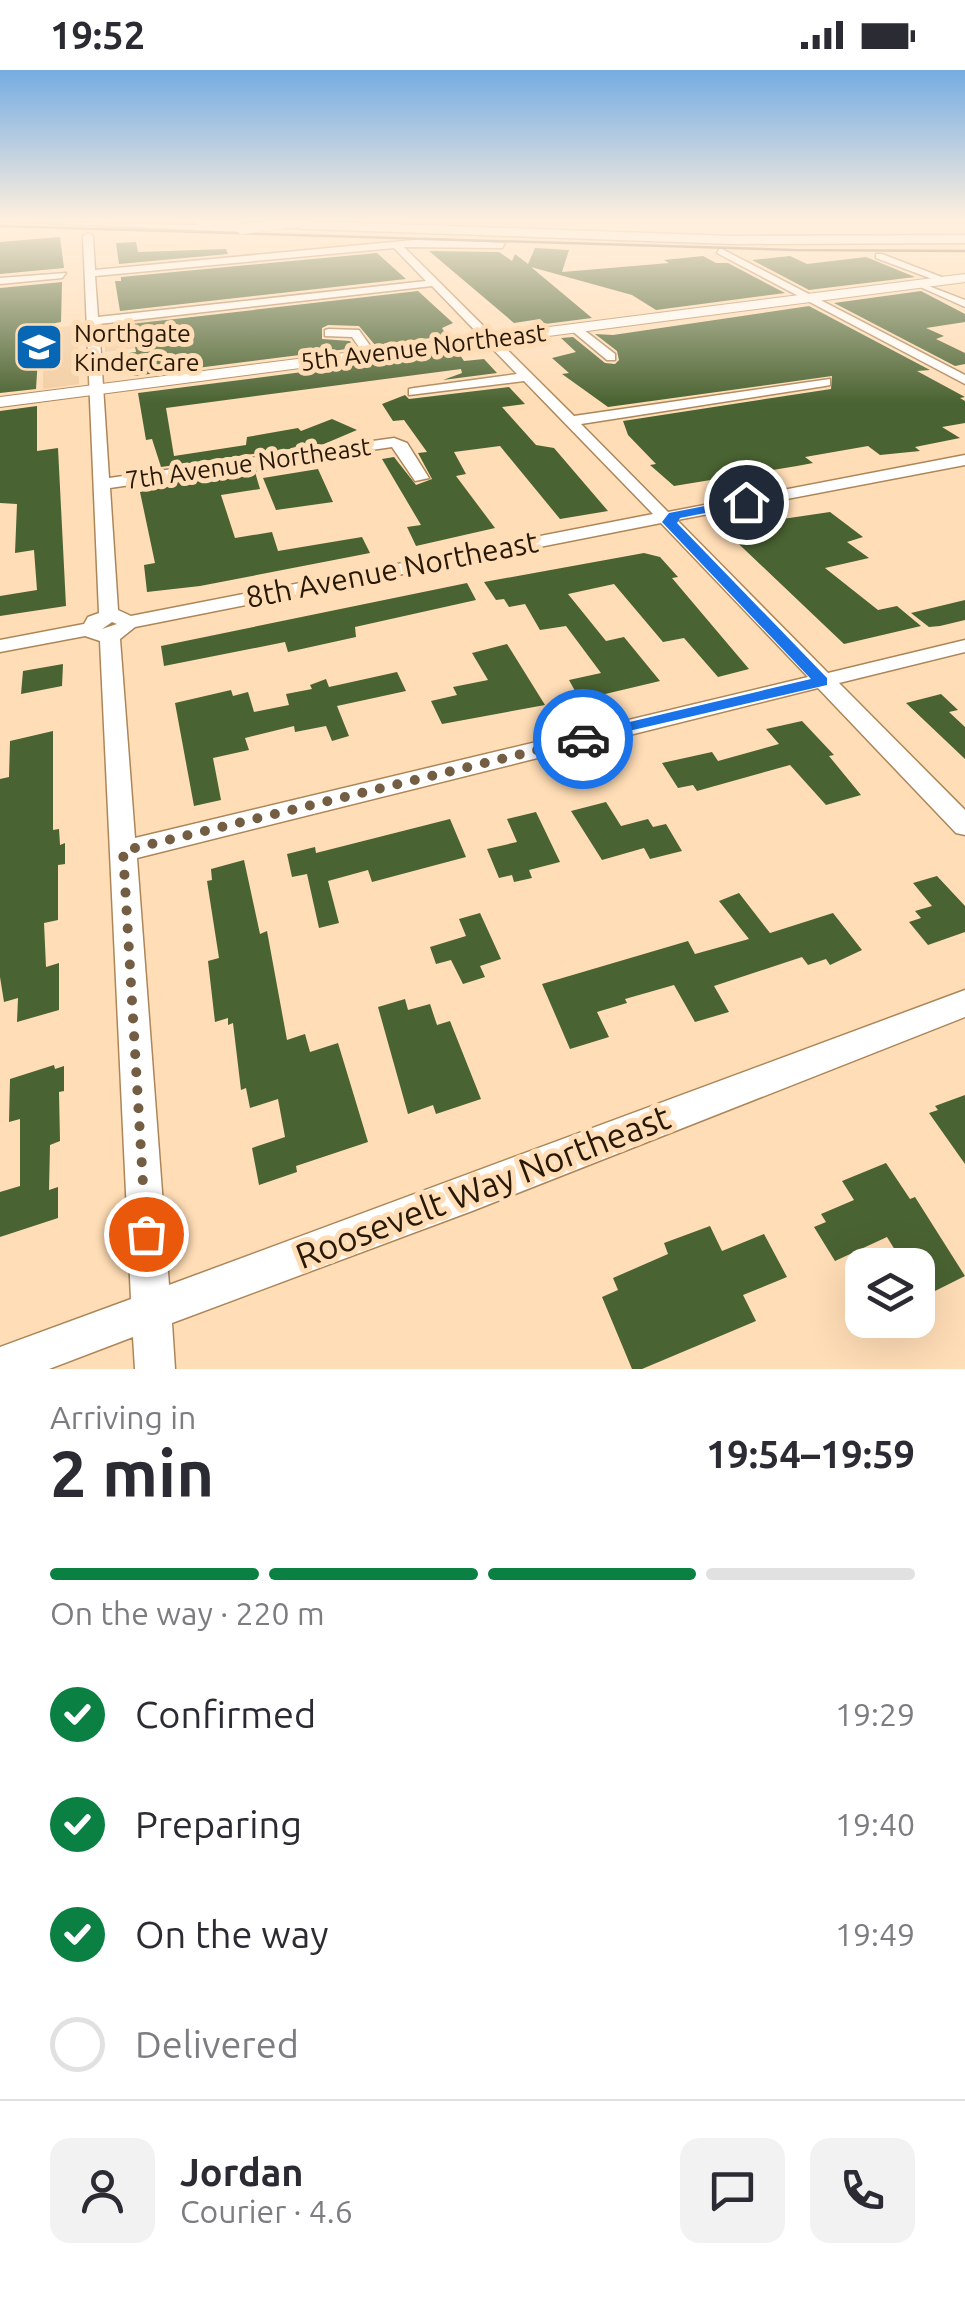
<!DOCTYPE html>
<html lang="en">
<head>
<meta charset="utf-8">
<style>
  body { margin:0; font-family:Ubuntu,sans-serif; background:#f2f2f3; color:#2b2b33; height:100vh; display:flex; flex-direction:column; font-size:38px; white-space:nowrap }
  * { box-sizing:border-box; margin:0 }
  p { font-size:32px; color:#7c7c81 }
  .icon { flex:none; width:55px; height:55px; fill:none; stroke:currentColor; stroke-width:2; stroke-linecap:round; stroke-linejoin:round }
  .map { position:relative; height:1299px; overflow:hidden }
  .drawer { display:flex; flex-direction:column; background:#fff; flex:1 }
  .drawer>* { flex:none }
  .fabs { position:absolute; left:845px; top:1178px; display:grid; gap:20px }
  .fabs a { display:grid; place-items:center; width:90px; height:90px; border-radius:20px; background:#fff; box-shadow:0 10px 40px #0002; font-size:50px }
  .pin { position:absolute; display:grid; place-items:center; width:85px; height:85px; color:#fff; margin:-42px; border:5px solid #fff; border-radius:50%; box-shadow:0 2px 10px #0007 }
  .courier { position:absolute; display:grid; place-items:center; width:100px; height:100px; margin:-50px; border:8px solid #1a73e8; border-radius:50%; background:#fff; color:#222; box-shadow:0 2px 12px #0007 }
  .summary em { font-style:normal; font-weight:700 }
  .summary div { display:flex; flex-direction:column-reverse }
  .summary { display:flex; align-items:center; justify-content:space-between; height:170px; padding:0 50px }
  h1 { font-size:65px; font-weight:700; line-height:75px }
  .bar { display:grid; grid-template-columns:repeat(4,1fr); gap:15px 10px; align-content:center; height:120px; padding:0 50px }
  .bar i { height:12px; border-radius:8px; background:#e1e1e2 }
  .bar .current { background:#0b8043 }
  .bar p { grid-column:span 4 }
  .line { display:flex; align-items:center; gap:25px; padding:0 50px; border-top:2px solid #e1e1e2 }
  .line div { flex:1 }
  .round { display:grid; place-items:center; flex:none; width:105px; height:105px; border-radius:20px; background:#f2f2f3 }
  ol { padding:0 50px; list-style:none }
  li { display:flex; align-items:center; gap:30px; height:110px }
  li p { margin-inline-start:auto }
  li .icon { padding:10px; border-radius:50%; background:#0b8043; color:#fff; stroke-width:4 }
  li:last-child { color:#7c7c81 }
  li i { width:55px; height:55px; border:5px solid #e1e1e2; border-radius:50% }
  .status { display:flex; justify-content:space-between; align-items:center; height:70px; padding:0 50px; background:#fff; direction:ltr }
  .status svg { height:28px; fill:currentColor }
  .map>svg:first-child { display:block }
  .built { fill:#f2cda2 }
  .building { fill:#4a6332 }
  .lines { fill:none; stroke-linecap:round; stroke-linejoin:round }
  .minor-casing { stroke:#ad8658; stroke-width:3 }
  .major-casing { stroke:#ad8658; stroke-width:2 }
  .highway-casing { stroke:#ad8658; stroke-width:3 }
  .minor { fill:#fff; fill-rule:evenodd }
  .major { fill:#fff; fill-rule:evenodd }
  .highway { fill:#fff; fill-rule:evenodd }
  .tram { stroke:#6f5a40; stroke-width:2.5 }
  .minor-bridge-casing { stroke:#ad8658; stroke-width:11; stroke-linecap:butt }
  .minor-bridge { stroke:#fff; stroke-width:10 }
  .route { fill:#1a73e8 }
  .done { stroke:#735e44; stroke-width:10; stroke-dasharray:0 18 }
  .labels { text-anchor:middle; stroke-width:10; stroke-linejoin:round; paint-order:stroke }
  .far-poi-label { font-size:25px; fill:#271906; stroke:#ffddb6; text-anchor:start }
  .far-street-label { font-size:25px; fill:#271906; stroke:#ffddb6 }
  .street-label { font-size:30px; fill:#271906; stroke:#ffddb6 }
  .near-street-label { font-size:35px; fill:#271906; stroke:#ffddb6 }
</style>
</head>
<body>
<div class="status"><b>19:52</b><svg viewBox="0 0 49 12"><path d="M0 12V9h3v3zM5 12V6h3v6zM10 12V3h3v9zM15 12V0h3v12zM26 1h20v11H26zM47 4h2v5h-2z"/></svg></div>
<div class="map">
<svg width="965" height="1299" viewBox="0 0 965 1299">
  <rect width="100%" height="100%" fill="#ffddb6"/>
  <!-- built -->
  <g class="built">
    <path d="M 166,244 L 175,274 L 105,282 L 105,255 Z"/>
    <path d="M 78,255 L 79,314 L 43,319 L 43,291 L 0,296 L 0,264 Z"/>
  </g>
  <!-- building -->
  <g class="building">
    <path d="M 60,167 L 64,198 L 0,204 L 0,172 Z"/>
    <path d="M 136,172 L 138,182 L 226,179 L 228,184 L 119,194 L 116,173 Z"/>
    <path d="M 535,178 L 569,180 L 562,202 L 669,193 L 664,190 L 703,186 L 716,193 L 728,193 L 785,223 L 656,240 L 632,225 L 531,197 L 592,248 L 545,254 L 540,249 L 514,253 L 429,181 L 499,182 L 512,191 L 515,184 L 528,194 Z"/>
    <path d="M 377,183 L 406,209 L 120,241 L 115,211 L 121,211 L 121,207 Z"/>
    <path d="M 790,186 L 807,194 L 866,187 L 915,207 L 809,220 L 752,190 Z"/>
    <path d="M 62,212 L 61,252 L 40,256 L 36,319 L 0,323 L 0,218 Z"/>
    <path d="M 418,221 L 453,253 L 442,258 L 447,266 L 375,275 L 359,256 L 328,255 L 322,258 L 322,269 L 350,271 L 355,278 L 134,306 L 129,283 L 136,282 L 131,254 Z"/>
    <path d="M 921,221 L 965,244 L 965,252 L 926,258 L 944,266 L 936,269 L 965,283 L 965,294 L 955,296 L 834,233 Z"/>
    <path d="M 809,236 L 930,300 L 917,301 L 965,327 L 960,328 L 965,331 L 965,353 L 942,357 L 960,368 L 915,377 L 920,381 L 880,385 L 868,376 L 805,387 L 813,393 L 797,396 L 674,416 L 650,395 L 656,394 L 628,365 L 623,351 L 831,319 L 832,306 L 608,337 L 562,304 L 569,303 L 552,288 L 576,282 L 561,268 L 573,267 L 605,293 L 615,294 L 619,290 L 617,281 L 595,264 L 613,265 Z"/>
    <path d="M 458,282 L 464,291 L 484,289 L 497,303 L 443,310 L 462,303 L 461,299 L 166,338 L 174,386 L 246,375 L 247,367 L 298,358 L 301,361 L 332,349 L 357,360 L 324,374 L 161,397 L 152,369 L 146,370 L 138,323 Z"/>
    <path d="M 509,317 L 525,334 L 502,337 L 536,375 L 554,378 L 608,441 L 560,449 L 500,376 L 454,382 L 466,404 L 456,406 L 495,458 L 416,476 L 407,457 L 421,455 L 382,389 L 394,387 L 416,415 L 432,409 L 418,383 L 427,382 L 404,350 L 393,351 L 382,334 L 405,325 L 409,329 Z"/>
    <path d="M 37,336 L 37,381 L 58,378 L 66,536 L 0,546 L 0,526 L 37,520 L 34,480 L 15,483 L 17,434 L 0,433 L 0,341 Z"/>
    <path d="M 318,399 L 333,432 L 276,440 L 263,408 Z"/>
    <path d="M 260,400 L 255,402 L 260,419 L 221,425 L 235,468 L 272,462 L 278,481 L 362,467 L 370,483 L 200,516 L 147,522 L 144,495 L 155,493 L 140,422 L 167,417 L 166,414 Z"/>
    <path d="M 830,442 L 863,467 L 847,472 L 869,488 L 825,498 L 878,540 L 897,536 L 921,556 L 844,574 L 722,458 Z"/>
    <path d="M 644,483 L 660,487 L 678,507 L 672,508 L 749,599 L 718,607 L 684,568 L 663,572 L 614,514 L 568,524 L 606,571 L 624,567 L 660,611 L 580,630 L 569,610 L 601,603 L 566,556 L 540,560 L 525,534 L 509,537 L 504,529 L 496,530 L 484,512 Z"/>
    <path d="M 467,513 L 476,530 L 355,557 L 356,567 L 288,582 L 285,572 L 164,596 L 161,576 Z"/>
    <path d="M 965,530 L 965,550 L 940,556 L 929,557 L 911,543 Z"/>
    <path d="M 507,574 L 545,635 L 442,654 L 431,631 L 457,625 L 453,617 L 488,610 L 472,583 Z"/>
    <path d="M 63,594 L 62,616 L 21,624 L 23,601 Z"/>
    <path d="M 397,602 L 406,621 L 337,636 L 349,666 L 332,671 L 326,656 L 295,662 L 294,656 L 245,668 L 249,680 L 213,688 L 221,730 L 194,736 L 175,633 L 231,620 L 233,626 L 248,622 L 254,642 L 289,635 L 286,624 L 312,619 L 310,615 L 326,609 L 329,617 Z"/>
    <path d="M 941,624 L 958,640 L 949,642 L 965,657 L 965,689 L 906,633 Z"/>
    <path d="M 802,651 L 834,685 L 829,686 L 861,725 L 826,735 L 790,695 L 697,721 L 693,715 L 678,718 L 662,693 L 712,682 L 718,691 L 779,674 L 766,659 Z"/>
    <path d="M 53,661 L 53,760 L 59,759 L 60,775 L 65,773 L 65,794 L 58,795 L 58,850 L 44,853 L 46,897 L 59,893 L 59,940 L 17,952 L 18,928 L 4,932 L 0,907 L 0,709 L 9,707 L 10,671 Z"/>
    <path d="M 606,732 L 621,756 L 648,749 L 653,757 L 666,754 L 682,781 L 650,789 L 644,778 L 602,790 L 571,741 Z"/>
    <path d="M 536,742 L 560,792 L 529,800 L 532,808 L 514,812 L 512,805 L 499,808 L 487,779 L 517,772 L 507,749 Z"/>
    <path d="M 450,749 L 466,787 L 372,812 L 368,800 L 328,811 L 339,853 L 319,858 L 307,804 L 292,807 L 287,784 L 315,777 L 316,783 Z"/>
    <path d="M 244,790 L 260,864 L 267,861 L 287,970 L 305,964 L 310,982 L 338,973 L 368,1072 L 296,1096 L 297,1102 L 259,1115 L 252,1078 L 285,1067 L 278,1029 L 250,1038 L 246,1018 L 241,1020 L 233,953 L 228,955 L 228,948 L 215,952 L 208,891 L 219,888 L 207,811 L 212,810 L 211,799 Z"/>
    <path d="M 937,806 L 965,836 L 965,862 L 928,875 L 909,852 L 921,848 L 915,841 L 932,836 L 913,813 Z"/>
    <path d="M 739,823 L 770,863 L 833,843 L 862,880 L 830,895 L 826,889 L 808,895 L 802,887 L 714,916 L 729,942 L 695,952 L 674,915 L 625,929 L 627,933 L 597,942 L 609,967 L 570,979 L 542,914 L 688,871 L 695,884 L 749,869 L 719,831 Z"/>
    <path d="M 480,843 L 501,889 L 480,896 L 485,907 L 463,914 L 451,890 L 436,894 L 430,877 L 466,866 L 459,849 Z"/>
    <path d="M 405,929 L 408,940 L 430,934 L 437,955 L 450,951 L 481,1029 L 436,1044 L 433,1035 L 408,1044 L 378,937 Z"/>
    <path d="M 54,995 L 55,999 L 64,996 L 64,1021 L 59,1022 L 60,1071 L 50,1075 L 49,1120 L 58,1117 L 58,1148 L 0,1167 L 0,1122 L 20,1116 L 20,1049 L 9,1052 L 10,1009 Z"/>
    <path d="M 965,1025 L 965,1094 L 929,1043 L 938,1040 L 935,1036 Z"/>
    <path d="M 886,1093 L 910,1129 L 915,1127 L 965,1206 L 931,1223 L 918,1203 L 918,1195 L 913,1195 L 906,1186 L 900,1188 L 887,1167 L 835,1191 L 814,1157 L 826,1152 L 821,1144 L 854,1130 L 842,1111 Z"/>
    <path d="M 710,1156 L 722,1181 L 764,1164 L 787,1207 L 743,1225 L 756,1251 L 642,1299 L 632,1299 L 602,1227 L 618,1220 L 613,1208 L 668,1184 L 664,1173 Z"/>
  </g>
  <g class="lines">
    <!-- minor casing -->
    <g class="minor-casing">
      <g id="minor">
        <path d="M 4,151 L 242,156 L 246,159 L 242,162 Z"/>
        <path d="M 88,163 L 93,166 L 95,200 L 425,169 L 505,173 L 502,178 L 404,177 L 574,346 L 830,309 L 830,315 L 825,316 L 581,354 L 668,442 L 965,385 L 965,395 L 677,450 L 828,603 L 965,570 L 965,582 L 839,613 L 965,740 L 965,765 L 956,763 L 818,618 L 137,788 L 169,1215 L 965,920 L 965,947 L 472,1141 L 172,1253 L 175,1299 L 135,1299 L 133,1267 L 49,1299 L 0,1299 L 0,1277 L 131,1229 L 100,571 L 85,566 L 0,582 L 0,570 L 84,554 L 88,547 L 99,543 L 83,166 ZM 394,178 L 426,211 L 98,247 L 95,206 ZM 432,216 L 517,304 L 414,318 L 409,319 L 409,325 L 524,311 L 653,444 L 131,546 L 118,540 L 110,418 L 392,377 L 415,411 L 429,408 L 407,373 L 394,368 L 109,408 L 99,254 ZM 661,453 L 808,607 L 135,768 L 120,569 L 135,557 ZM 112,552 L 117,554 L 102,559 Z"/>
        <path d="M 720,178 L 965,305 L 965,314 L 717,183 Z"/>
        <path d="M 876,184 L 882,184 L 952,211 L 943,213 L 876,188 Z"/>
        <path d="M 66,203 L 62,208 L 0,214 L 0,208 Z"/>
        <path d="M 918,212 L 965,230 L 965,237 L 918,216 Z"/>
        <path d="M 571,256 L 579,256 L 615,284 L 615,290 L 607,290 L 571,260 Z"/>
        <path d="M 329,259 L 359,260 L 376,284 L 366,287 L 352,267 L 325,266 L 325,260 Z"/>
      </g>
    </g>
    <!-- major casing -->
    <g class="major-casing">
      <path id="major" d="M 965,204 L 965,212 L 0,337 L 0,327 Z"/>
    </g>
    <!-- highway casing -->
    <g class="highway-casing">
      <path id="highway" d="M 192,151 L 305,151 L 733,166 L 965,165 L 965,173 L 733,174 L 199,155 Z"/>
    </g>
    <!-- minor -->
    <use href="#minor" class="minor"/>
    <!-- major -->
    <use href="#major" class="major"/>
    <!-- highway -->
    <use href="#highway" class="highway"/>
    <!-- tram -->
    <path class="tram" d="M 0,156 L 794,180 L 965,181"/>
    <!-- minor-bridge casing -->
    <g class="minor-bridge-casing">
      <path id="minor-bridge" d="M 242,159 L 305,151"/>
    </g>
    <!-- minor-bridge -->
    <use href="#minor-bridge" class="minor-bridge"/>
  </g>
  <!-- sky -->
  <linearGradient id="sky" x2="0" y2="1"><stop stop-color="#75ace2"/><stop offset="0.45" stop-color="#fff0de"/><stop offset="1" stop-color="#fff0de" stop-opacity="0"/></linearGradient>
  <rect width="965" height="333" fill="url(#sky)"/>
  <!-- route -->
  <path class="route" d="M 746,428 L 751,434 L 680,448 L 677,453 L 827,608 L 827,615 L 577,673 L 574,669 L 583,663 L 811,609 L 662,452 L 669,443 Z"/>
  <g class="lines">
    <!-- done -->
    <path class="done" d="M 146,1164 L 123,781 L 583,669"/>
  </g>
  <!-- icons -->
  <defs>
    <g id="school-square" transform="scale(2.5)"><rect x="-9" y="-9" width="18" height="18" rx="4" fill="#0867b4" stroke="#ffddb6"/><path d="M0-5L7-2L0 1L-7-2ZM-4 1L0 2.5L4 1V4Q0 6-4 4Z" fill="#fff"/></g>
  </defs>
  <g fill-rule="evenodd">
    <use href="#school-square" x="39" y="277"/>
  </g>
  <g class="labels">
    <!-- far-poi labels -->
    <g class="far-poi-label">
      <text x="74" y="272">Northgate<tspan x="74" dy="29">KinderCare</tspan></text>
    </g>
    <!-- far-street labels -->
    <g class="far-street-label">
      <text transform="translate(423 277) rotate(-7)" y="9">5th Avenue Northeast</text>
      <text transform="translate(248 393) rotate(-8)" y="9">7th Avenue Northeast</text>
    </g>
    <!-- street labels -->
    <g class="street-label">
      <text transform="translate(392 500) rotate(-11)" y="10">8th Avenue Northeast</text>
    </g>
    <!-- near-street labels -->
    <g class="near-street-label">
      <text transform="translate(483 1117) rotate(-21)" y="12">Roosevelt Way Northeast</text>
    </g>
  </g>
</svg>
<div class="fabs">
<a><svg class="icon" aria-label="layers" viewBox="0 0 24 24"><path d="M12 4l9 5-9 5-9-5zM3 14l9 5 9-5"/></svg></a>
</div>
<div class="pin" style="left:146px;top:1164px;background:#ea580c"><svg class="icon" aria-label="bag" viewBox="0 0 24 24"><path d="M5 8h14l-1 12H6zM9 8a3 3 0 0 1 6 0"/></svg></div>
<div class="pin" style="left:746px;top:432px;background:#1f2937"><svg class="icon" aria-label="home" viewBox="0 0 24 24"><path d="M3 11l9-7 9 7M6 9v11h12V9"/></svg></div>
<div class="courier" style="left:583px;top:669px"><svg class="icon" aria-label="car" viewBox="0 0 24 24"><path d="M5 17H2v-5l4-1 3-4h7l3 4 3 1v5h-3M9 17h6M6 11h13"/><circle cx="7" cy="17" r="2"/><circle cx="17" cy="17" r="2"/></svg></div>
</div>
<section class="drawer">
<div class="summary"><div><h1>2 min</h1><p>Arriving in</p></div><em>19:54–19:59</em></div>
<div class="bar"><i class="current"></i><i class="current"></i><i class="current"></i><i></i><p>On the way · 220 m</p></div>
<ol>
<li><svg class="icon" aria-label="check" viewBox="0 0 24 24"><path d="M5 12l5 5 9-10"/></svg>Confirmed<p>19:29</p></li>
<li><svg class="icon" aria-label="check" viewBox="0 0 24 24"><path d="M5 12l5 5 9-10"/></svg>Preparing<p>19:40</p></li>
<li><svg class="icon" aria-label="check" viewBox="0 0 24 24"><path d="M5 12l5 5 9-10"/></svg>On the way<p>19:49</p></li>
<li><i></i>Delivered</li>
</ol>
<div class="line" style="height:180px"><a class="round"><svg class="icon" aria-label="person" viewBox="0 0 24 24"><circle cx="12" cy="8" r="4"/><path d="M4 21q1-7 8-7t8 7"/></svg></a><div><b>Jordan</b><p>Courier · 4.6</p></div><a class="round"><svg class="icon" aria-label="chat" viewBox="0 0 24 24"><path d="M4 5h16v11H9l-5 4z"/></svg></a><a class="round"><svg class="icon" aria-label="phone" viewBox="0 0 24 24"><path d="M5 4h4l2 5-3 2q2 4 5 5l2-3 5 2v4C11 20 4 13 5 4z"/></svg></a></div>
</section>
</body>
</html>
